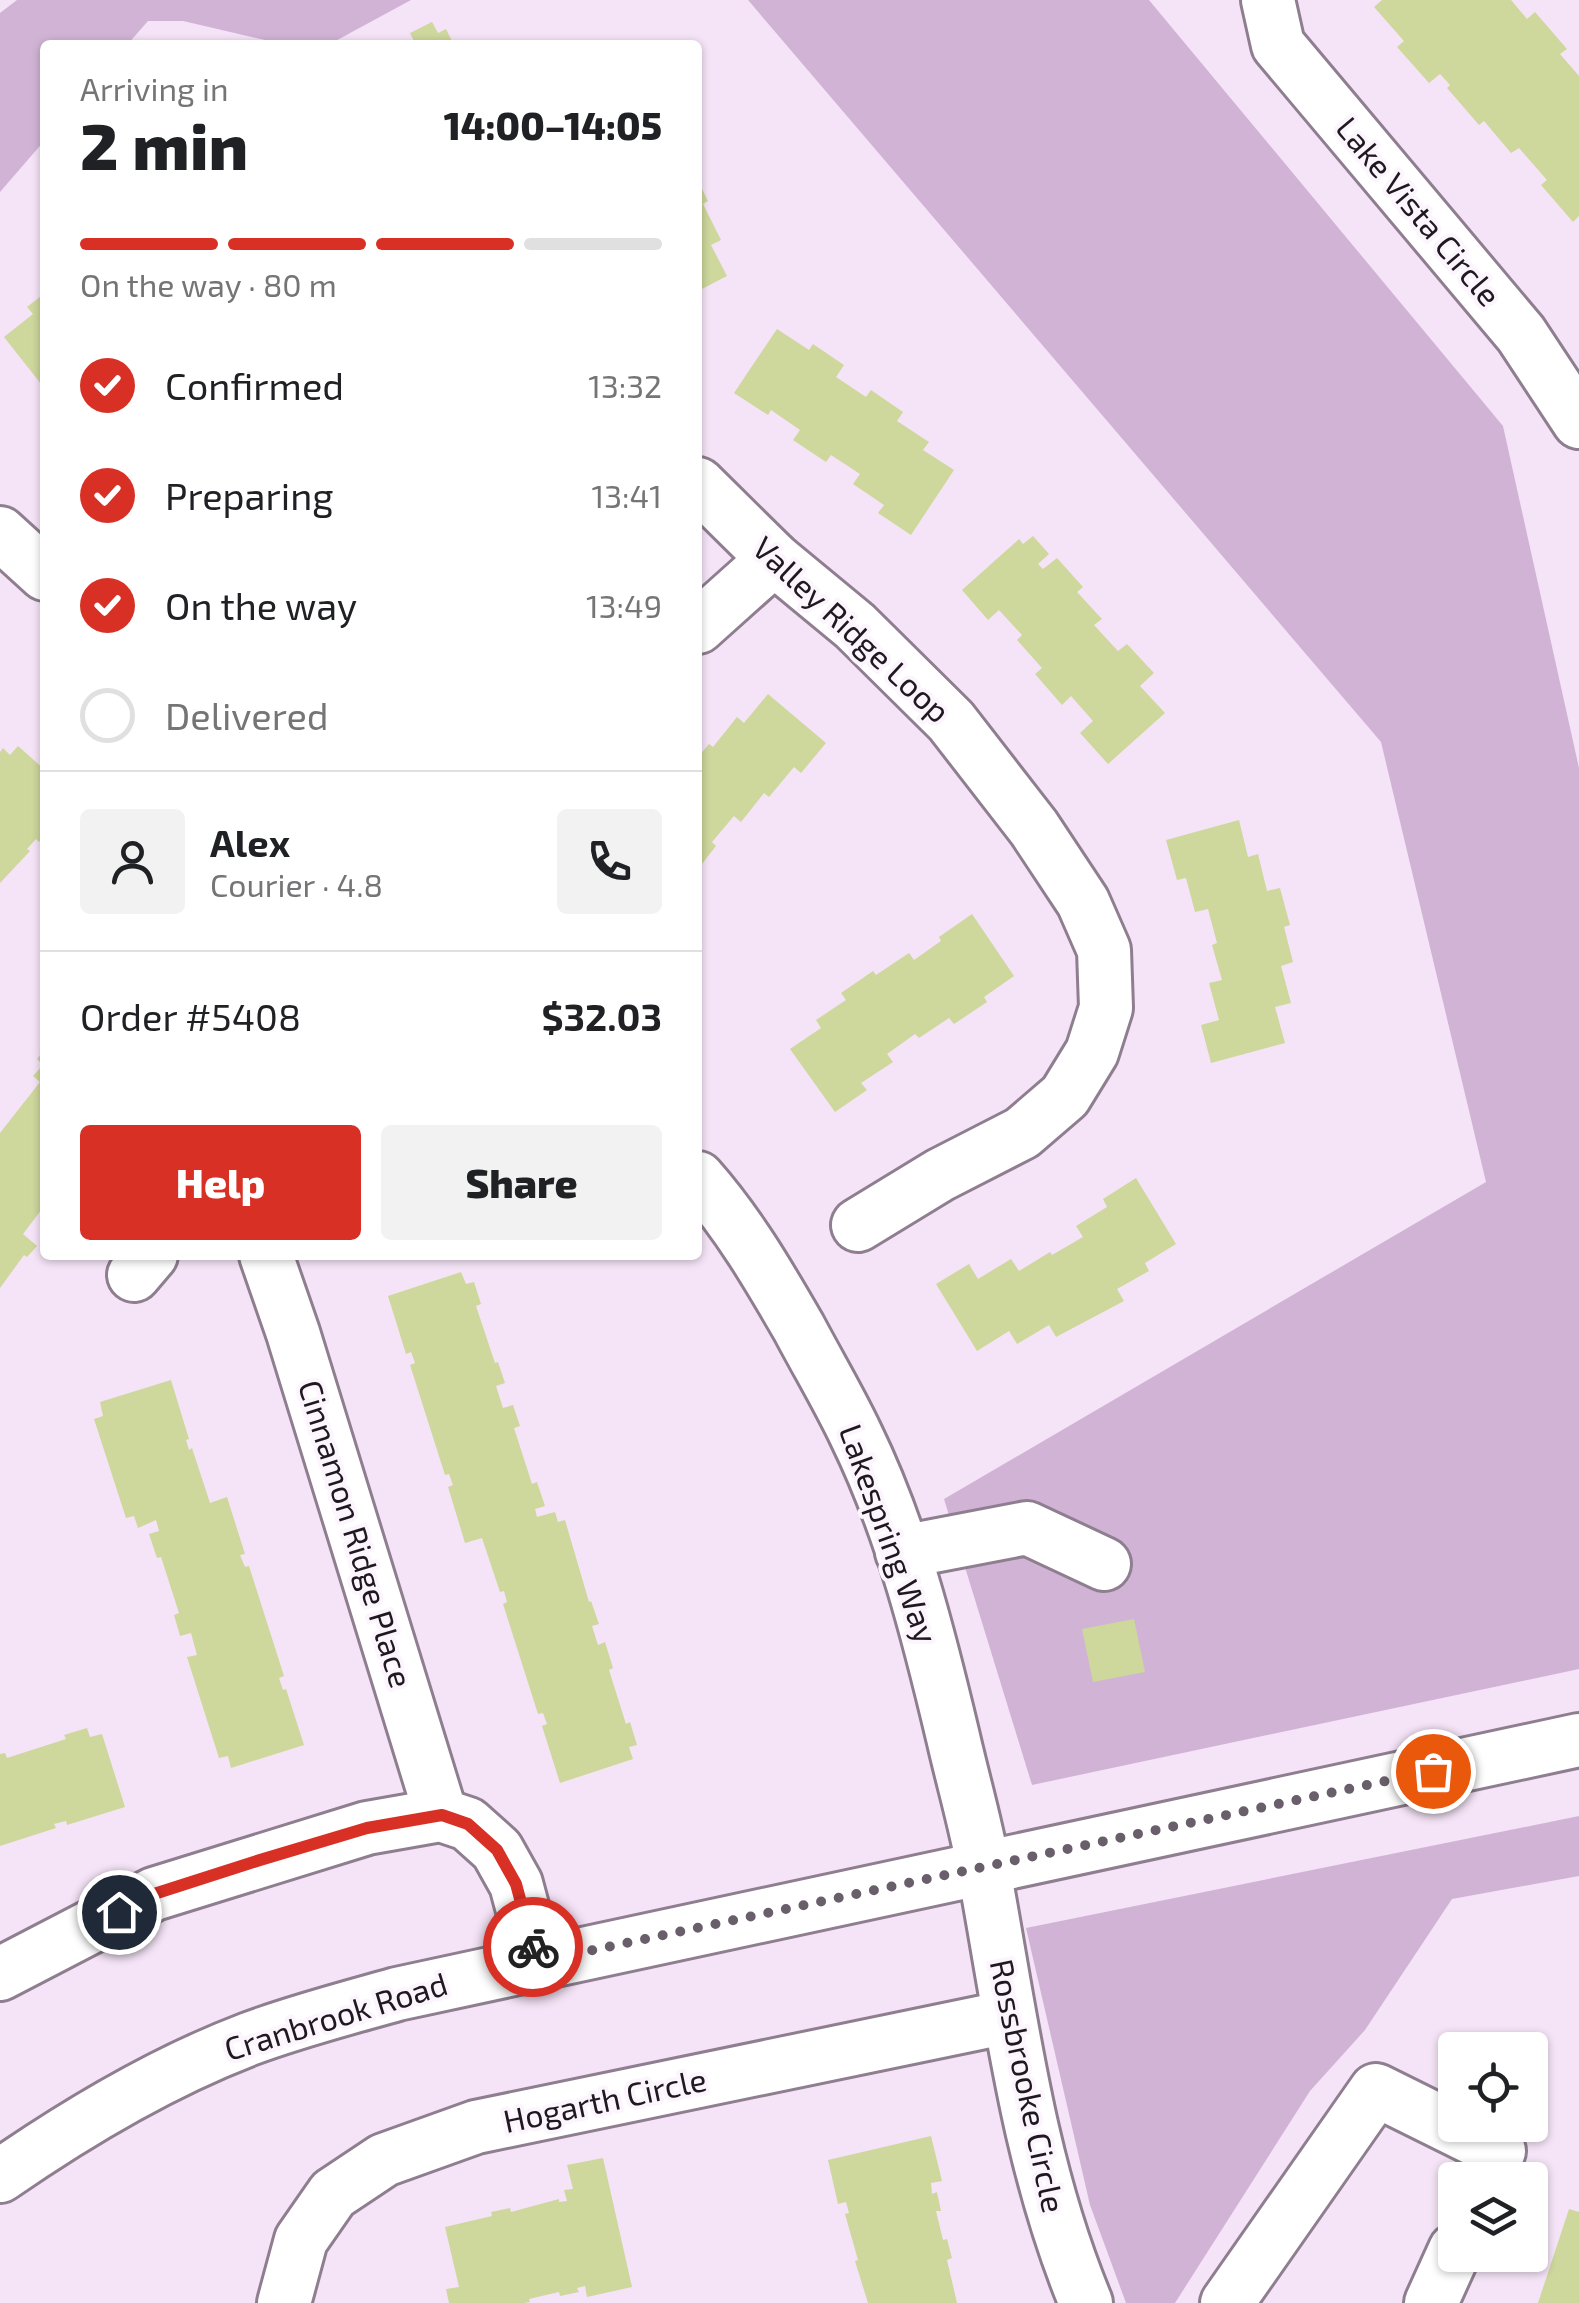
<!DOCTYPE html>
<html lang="en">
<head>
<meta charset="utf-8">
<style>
  body { margin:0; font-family:"Exo 2",sans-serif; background:#f2f2f2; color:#202124; height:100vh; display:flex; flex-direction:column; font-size:38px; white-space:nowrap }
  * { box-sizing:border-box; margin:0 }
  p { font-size:32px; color:#757577 }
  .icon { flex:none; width:55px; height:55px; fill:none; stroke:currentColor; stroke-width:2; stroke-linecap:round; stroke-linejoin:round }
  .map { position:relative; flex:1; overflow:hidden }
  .panel { position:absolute; left:40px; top:40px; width:662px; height:1220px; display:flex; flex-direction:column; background:#fff; border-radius:10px; box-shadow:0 2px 8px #0004 }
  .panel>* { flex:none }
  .controls { position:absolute; left:1438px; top:2032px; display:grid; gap:20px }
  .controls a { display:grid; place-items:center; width:110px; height:110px; border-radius:10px; background:#fff; box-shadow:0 2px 8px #0004; font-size:50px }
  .pin { position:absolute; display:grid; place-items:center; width:85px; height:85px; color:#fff; margin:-42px; border:5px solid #fff; border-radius:50%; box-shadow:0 2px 10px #0007 }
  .courier { position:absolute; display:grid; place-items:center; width:100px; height:100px; margin:-50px; border:8px solid #d93025; border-radius:50%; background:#fff; color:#222; box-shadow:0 2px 12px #0007 }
  .summary em { font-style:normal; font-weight:800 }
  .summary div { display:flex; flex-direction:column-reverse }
  .summary { display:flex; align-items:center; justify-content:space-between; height:170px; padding:0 40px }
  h1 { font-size:65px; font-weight:800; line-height:75px }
  .bar { display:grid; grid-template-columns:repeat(4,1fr); gap:15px 10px; align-content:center; height:120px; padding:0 40px }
  .bar i { height:12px; border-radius:8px; background:#e0e0e0 }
  .bar .selected { background:#d93025 }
  .bar p { grid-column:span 4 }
  .line { display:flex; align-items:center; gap:25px; padding:0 40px; border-top:2px solid #e0e0e0 }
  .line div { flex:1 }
  .round { display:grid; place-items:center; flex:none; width:105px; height:105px; border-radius:10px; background:#f2f2f2 }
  ol { padding:0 40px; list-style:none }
  li { display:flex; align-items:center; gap:30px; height:110px }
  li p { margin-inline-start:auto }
  li .icon { padding:10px; border-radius:50%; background:#d93025; color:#fff; stroke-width:4 }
  li:last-child { color:#757577 }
  li i { width:55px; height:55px; border:5px solid #e0e0e0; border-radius:50% }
  .cta { display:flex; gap:20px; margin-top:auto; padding:20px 40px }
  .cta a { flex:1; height:115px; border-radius:10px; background:#d93025; color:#fff; font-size:40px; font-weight:800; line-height:115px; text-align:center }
  .cta a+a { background:#f2f2f2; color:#202124 }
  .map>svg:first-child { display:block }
  .green { fill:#d1b4d5 }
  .building { fill:#ced79c }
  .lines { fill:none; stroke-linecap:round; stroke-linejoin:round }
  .minor-casing { stroke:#8e7e8f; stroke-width:58 }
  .minor { stroke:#fff; stroke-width:52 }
  .done { stroke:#695f6b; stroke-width:10; stroke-dasharray:0 18 }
  .route { stroke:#d93025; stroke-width:12 }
  .labels { text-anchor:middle; stroke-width:8; stroke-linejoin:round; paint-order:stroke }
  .street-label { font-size:32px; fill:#1e181f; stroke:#fcf5fd }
</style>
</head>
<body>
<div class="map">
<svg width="1579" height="2303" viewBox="0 0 1579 2303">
  <rect width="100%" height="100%" fill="#f5e4f7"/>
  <!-- green -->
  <g class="green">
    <path d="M 17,0 L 411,0 L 328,45 L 278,43 L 183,21 L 148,21 L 127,45 L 45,45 L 45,140 L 0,192 L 0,13 Z"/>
    <path d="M 748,0 L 1149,0 L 1503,426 L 1579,768 L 1579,1669 L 1032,1785 L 944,1499 L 1486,1182 L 1381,742 Z"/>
    <path d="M 1579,1816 L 1579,1876 L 1452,1899 L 1365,2030 L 1310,2091 L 1175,2303 L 1126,2303 L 1090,2205 L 1026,1928 Z"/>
  </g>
  <!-- building -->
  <g class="building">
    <path d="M 1382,0 L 1511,0 L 1527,19 L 1535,12 L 1567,49 L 1560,54 L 1579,76 L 1579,216 L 1573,222 L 1541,185 L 1547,180 L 1519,148 L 1511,153 L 1484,121 L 1479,125 L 1447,88 L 1450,85 L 1440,74 L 1429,83 L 1397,47 L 1404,41 L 1374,7 Z"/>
    <path d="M 432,22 L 438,33 L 446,29 L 454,45 L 416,45 L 410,33 Z"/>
    <path d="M 698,181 L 708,201 L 703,204 L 721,240 L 711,245 L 727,276 L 698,291 Z"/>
    <path d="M 45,293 L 45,389 L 4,337 L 33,314 L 27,307 Z"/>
    <path d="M 777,329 L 809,350 L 813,344 L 844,365 L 836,377 L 866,397 L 871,390 L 903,412 L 897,421 L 929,442 L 923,450 L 954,470 L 911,535 L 878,513 L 884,505 L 853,484 L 860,474 L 831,455 L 826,462 L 793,440 L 800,430 L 771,410 L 768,415 L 734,393 Z"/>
    <path d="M 1033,536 L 1049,554 L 1038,564 L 1043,569 L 1057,558 L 1083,587 L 1077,592 L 1102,619 L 1094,625 L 1118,651 L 1127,644 L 1154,673 L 1140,686 L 1165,713 L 1108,764 L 1080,733 L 1093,721 L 1071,696 L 1062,705 L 1035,674 L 1042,668 L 1017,640 L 1022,635 L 999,610 L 988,620 L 962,590 L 1019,539 L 1023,544 Z"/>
    <path d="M 768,694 L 826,743 L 801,773 L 794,767 L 769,797 L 764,793 L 741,822 L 734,816 L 712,842 L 716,846 L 698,869 L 698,757 L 709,744 L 713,747 L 737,717 L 744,723 Z"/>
    <path d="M 18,746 L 45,770 L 45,835 L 39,842 L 36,839 L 27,849 L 30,851 L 0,883 L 0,752 L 3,748 L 10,755 Z"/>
    <path d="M 1239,820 L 1248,857 L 1258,854 L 1267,891 L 1280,888 L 1290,925 L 1284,927 L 1293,962 L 1281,966 L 1291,1003 L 1275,1007 L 1285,1043 L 1211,1063 L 1201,1025 L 1219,1020 L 1209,983 L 1222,980 L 1212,945 L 1217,943 L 1208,909 L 1195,912 L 1186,878 L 1177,880 L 1166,840 Z"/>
    <path d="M 972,914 L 1014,976 L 984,997 L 987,1002 L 954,1024 L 949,1018 L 919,1038 L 915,1034 L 887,1054 L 893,1062 L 861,1083 L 867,1090 L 835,1112 L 790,1049 L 821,1028 L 816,1020 L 846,1000 L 841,993 L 873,971 L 876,975 L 909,953 L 914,960 L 941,941 L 939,937 Z"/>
    <path d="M 45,1049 L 45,1205 L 23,1234 L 37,1246 L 27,1257 L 24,1255 L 0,1288 L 0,1133 L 40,1082 L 33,1076 L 43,1065 L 37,1059 Z"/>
    <path d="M 1136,1178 L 1176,1244 L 1145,1263 L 1149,1271 L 1117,1289 L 1124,1301 L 1056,1337 L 1049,1325 L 1017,1344 L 1009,1331 L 977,1351 L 936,1284 L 969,1264 L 978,1279 L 1011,1259 L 1019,1271 L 1050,1252 L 1052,1255 L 1083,1237 L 1076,1226 L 1107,1207 L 1103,1199 Z"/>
    <path d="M 461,1272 L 466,1284 L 474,1282 L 481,1304 L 476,1306 L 495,1363 L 498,1362 L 505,1383 L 496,1386 L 503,1408 L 513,1405 L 520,1426 L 514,1428 L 532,1484 L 537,1482 L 545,1506 L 535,1509 L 537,1517 L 555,1512 L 558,1522 L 565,1520 L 589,1602 L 591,1601 L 599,1624 L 592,1626 L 598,1645 L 605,1642 L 613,1668 L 609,1670 L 626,1724 L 630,1722 L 637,1745 L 629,1747 L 633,1759 L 560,1783 L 542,1726 L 547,1724 L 543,1713 L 538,1714 L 503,1604 L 507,1602 L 504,1591 L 500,1592 L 482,1538 L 465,1543 L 448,1487 L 453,1485 L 449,1474 L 445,1475 L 410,1365 L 415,1363 L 411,1352 L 406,1354 L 388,1296 Z"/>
    <path d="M 171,1380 L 189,1439 L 186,1440 L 189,1450 L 192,1448 L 210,1503 L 227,1497 L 245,1554 L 240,1555 L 245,1567 L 249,1566 L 284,1676 L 279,1678 L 283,1690 L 286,1689 L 304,1745 L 231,1768 L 228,1756 L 219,1758 L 187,1657 L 197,1655 L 191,1633 L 180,1636 L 174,1615 L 179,1613 L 161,1557 L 157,1558 L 149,1534 L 159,1531 L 156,1520 L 138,1528 L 134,1516 L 126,1518 L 94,1419 L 103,1416 L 100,1402 Z"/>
    <path d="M 1134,1619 L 1145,1672 L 1093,1682 L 1082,1629 Z"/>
    <path d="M 87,1728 L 90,1737 L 102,1734 L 125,1807 L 67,1825 L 66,1821 L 54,1824 L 56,1828 L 0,1846 L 0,1754 L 5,1753 L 7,1758 L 66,1739 L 64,1735 Z"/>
    <path d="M 931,2136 L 942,2181 L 931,2183 L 932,2194 L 937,2192 L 941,2211 L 936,2211 L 943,2240 L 947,2239 L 952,2258 L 947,2260 L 957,2303 L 868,2303 L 855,2261 L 858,2260 L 845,2214 L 849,2213 L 846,2202 L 838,2204 L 828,2160 Z"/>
    <path d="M 603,2158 L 632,2287 L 587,2297 L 585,2286 L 577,2288 L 579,2292 L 560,2296 L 559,2292 L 529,2299 L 530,2302 L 524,2303 L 449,2303 L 446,2289 L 459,2287 L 445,2227 L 492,2216 L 491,2212 L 510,2208 L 511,2212 L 559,2199 L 559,2202 L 567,2201 L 564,2190 L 573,2189 L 567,2165 Z"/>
    <path d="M 1569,2209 L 1579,2212 L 1579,2303 L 1538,2303 Z"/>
  </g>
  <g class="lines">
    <!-- minor casing -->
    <g class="minor-casing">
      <g id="minor">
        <path d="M 1268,0 L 1278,45 L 1521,334 L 1579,422"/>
        <path d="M 698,484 L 774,559 L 855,626 L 951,721 L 1034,828 L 1083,902 L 1104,950 L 1106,1008 L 1092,1052 L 1065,1096 L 1022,1133 L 940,1175 L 858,1225"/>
        <path d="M 0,533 L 45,574"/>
        <path d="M 698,627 L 774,559"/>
        <path d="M 698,1178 C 738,1223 769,1276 799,1328 C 818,1364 839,1399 856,1435 C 902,1529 929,1636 953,1737 C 963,1781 976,1825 984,1870 C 1011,2016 1028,2164 1086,2303"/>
        <path d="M 266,1255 L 293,1333 L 441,1815"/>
        <path d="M 134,1275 L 151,1255"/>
        <path d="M 902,1552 L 1027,1528 L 1104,1564"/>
        <path d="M 0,1974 L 154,1894 L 367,1828 L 441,1815 L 468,1824 L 497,1850 L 516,1884 L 537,1962"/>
        <path d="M 0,2176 C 78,2122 160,2073 249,2039 C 297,2021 348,2008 397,1994 L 1579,1740"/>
        <path d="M 284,2303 L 301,2240 L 333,2194 L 384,2160 L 476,2127 L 1008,2017"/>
        <path d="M 1227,2303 L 1376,2090 L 1499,2151 L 1487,2180"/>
        <path d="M 1431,2303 L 1455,2250"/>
      </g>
    </g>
    <!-- minor -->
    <use href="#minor" class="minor"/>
  </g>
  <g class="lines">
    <!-- done -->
    <path class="done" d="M 533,1947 L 537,1962 L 1433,1771"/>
    <!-- route -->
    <path class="route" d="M 119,1912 L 154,1894 L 260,1860 L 367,1828 L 442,1815 L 468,1824 L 497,1850 L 516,1884 L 533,1947"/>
  </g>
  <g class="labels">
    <!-- street labels -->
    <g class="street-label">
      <text transform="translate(1418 212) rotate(50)" y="11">Lake Vista Circle</text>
      <text transform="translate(851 630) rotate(43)" y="11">Valley Ridge Loop</text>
      <text transform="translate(355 1534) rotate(73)" y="11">Cinnamon Ridge Place</text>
      <text transform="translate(888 1534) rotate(70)" y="11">Lakespring Way</text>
      <text transform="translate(336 2017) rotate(-17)" y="11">Cranbrook Road</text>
      <text transform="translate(1027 2086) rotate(78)" y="11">Rossbrooke Circle</text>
      <text transform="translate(605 2101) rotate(-12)" y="11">Hogarth Circle</text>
    </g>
  </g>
</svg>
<div class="controls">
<a><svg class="icon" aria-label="locate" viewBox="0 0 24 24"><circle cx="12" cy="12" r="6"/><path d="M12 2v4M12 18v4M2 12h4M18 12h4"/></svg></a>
<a><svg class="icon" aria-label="layers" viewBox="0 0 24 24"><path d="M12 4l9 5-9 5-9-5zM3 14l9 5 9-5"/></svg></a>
</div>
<div class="pin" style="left:1433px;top:1771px;background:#ea580c"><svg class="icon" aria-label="bag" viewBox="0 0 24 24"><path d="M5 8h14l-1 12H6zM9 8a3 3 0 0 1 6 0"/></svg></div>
<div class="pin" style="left:119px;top:1912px;background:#1f2937"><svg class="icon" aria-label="home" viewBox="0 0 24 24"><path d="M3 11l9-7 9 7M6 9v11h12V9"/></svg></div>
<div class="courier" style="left:533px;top:1947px"><svg class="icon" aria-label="bike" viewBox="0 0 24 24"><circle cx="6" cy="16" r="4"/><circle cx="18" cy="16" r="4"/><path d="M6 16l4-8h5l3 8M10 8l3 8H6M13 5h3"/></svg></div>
<section class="panel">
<div class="summary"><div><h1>2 min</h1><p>Arriving in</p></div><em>14:00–14:05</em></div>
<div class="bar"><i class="selected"></i><i class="selected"></i><i class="selected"></i><i></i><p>On the way · 80 m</p></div>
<ol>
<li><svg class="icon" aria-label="check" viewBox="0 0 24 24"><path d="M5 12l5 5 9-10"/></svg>Confirmed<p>13:32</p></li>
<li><svg class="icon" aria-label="check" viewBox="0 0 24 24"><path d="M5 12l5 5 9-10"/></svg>Preparing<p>13:41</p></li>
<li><svg class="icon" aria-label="check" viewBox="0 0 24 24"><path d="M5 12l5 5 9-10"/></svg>On the way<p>13:49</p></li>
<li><i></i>Delivered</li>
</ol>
<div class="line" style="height:180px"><a class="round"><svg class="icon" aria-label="person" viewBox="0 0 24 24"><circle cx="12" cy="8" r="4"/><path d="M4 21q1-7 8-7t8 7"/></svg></a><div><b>Alex</b><p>Courier · 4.8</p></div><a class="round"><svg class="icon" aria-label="phone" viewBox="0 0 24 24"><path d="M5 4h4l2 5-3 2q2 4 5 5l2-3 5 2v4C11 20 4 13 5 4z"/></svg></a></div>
<div class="line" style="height:130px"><div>Order #5408</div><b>$32.03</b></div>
<div class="cta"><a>Help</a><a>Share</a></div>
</section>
</div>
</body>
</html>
